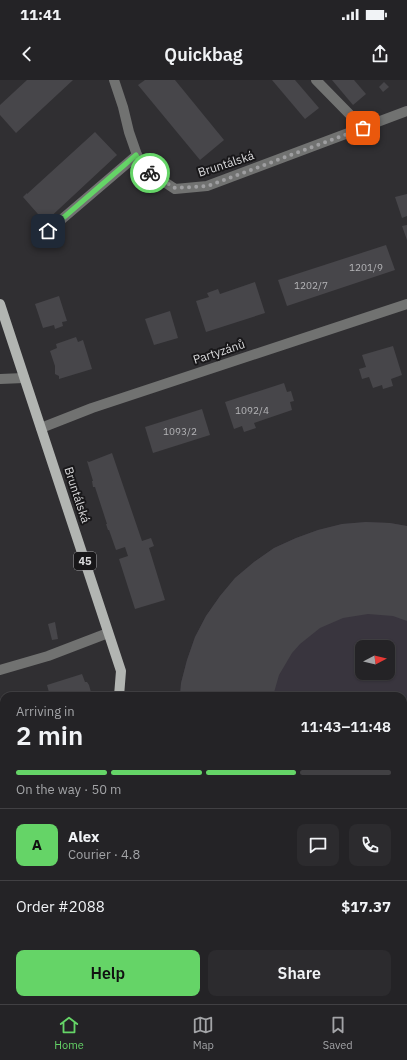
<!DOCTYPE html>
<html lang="en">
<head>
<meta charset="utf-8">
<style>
  body { margin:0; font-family:"IBM Plex Sans",sans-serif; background:#2c2b2e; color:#f1f3f6; height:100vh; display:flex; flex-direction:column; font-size:15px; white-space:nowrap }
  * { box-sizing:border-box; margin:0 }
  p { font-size:13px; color:#a3a4a7 }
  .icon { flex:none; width:22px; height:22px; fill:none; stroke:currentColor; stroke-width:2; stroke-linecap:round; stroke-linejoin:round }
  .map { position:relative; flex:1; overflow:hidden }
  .side { position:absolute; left:0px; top:612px; width:407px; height:312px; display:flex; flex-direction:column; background:#242326; border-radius:12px 12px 0 0; box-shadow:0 1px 3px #0004,0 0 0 1px #414043 }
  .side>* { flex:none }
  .needle { width:26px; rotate:83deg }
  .tools { position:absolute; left:355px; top:560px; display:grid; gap:8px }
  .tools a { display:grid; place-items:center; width:40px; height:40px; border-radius:8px; background:#242326; box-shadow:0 1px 3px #0004,0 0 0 1px #414043; font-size:20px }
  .pin { position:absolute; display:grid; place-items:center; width:34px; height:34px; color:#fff; margin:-17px; border-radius:8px; box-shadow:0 2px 6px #0006 }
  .courier { position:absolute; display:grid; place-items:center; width:40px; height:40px; margin:-20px; border:3px solid #65d467; border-radius:50%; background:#fff; color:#222; box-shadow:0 1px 5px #0007 }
  .overview em { font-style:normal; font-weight:600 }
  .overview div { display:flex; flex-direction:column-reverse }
  .overview { display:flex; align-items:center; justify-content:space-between; height:68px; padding:0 16px }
  h1 { font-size:26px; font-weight:600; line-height:30px }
  .bar { display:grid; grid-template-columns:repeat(4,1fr); gap:6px 4px; align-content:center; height:48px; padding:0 16px }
  .bar i { height:5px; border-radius:3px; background:#414043 }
  .bar .on { background:#65d467 }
  .bar p { grid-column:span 4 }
  .line { display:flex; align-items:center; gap:10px; padding:0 16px; border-top:1px solid #414043 }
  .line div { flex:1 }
  .round { display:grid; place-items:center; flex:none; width:42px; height:42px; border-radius:8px; background:#2c2b2e }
  .primary-button { display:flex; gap:8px; margin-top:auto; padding:8px 16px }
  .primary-button a { flex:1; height:46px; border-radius:8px; background:#65d467; color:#111; font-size:16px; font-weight:600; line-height:46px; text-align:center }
  .primary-button a+a { background:#2c2b2e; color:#f1f3f6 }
  .status { display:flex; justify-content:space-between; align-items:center; height:28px; padding:0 20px; background:#242326; direction:ltr }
  .status svg { height:11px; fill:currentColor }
  header { display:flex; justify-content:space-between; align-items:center; height:52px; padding:0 16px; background:#242326; font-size:18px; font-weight:600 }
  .dock { display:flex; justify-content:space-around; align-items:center; height:56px; border-top:1px solid #414043; background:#242326; font-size:11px; color:#a3a4a7 }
  .dock a { display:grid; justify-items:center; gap:2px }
  .dock .on { color:#65d467 }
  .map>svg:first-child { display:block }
  .built { fill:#39353e; fill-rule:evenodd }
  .building { fill:#47464a }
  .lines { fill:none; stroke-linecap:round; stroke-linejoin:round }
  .minor { stroke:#717271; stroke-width:10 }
  .major { stroke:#b2b5b2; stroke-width:10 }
  .done { stroke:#9e9ea0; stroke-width:4; stroke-dasharray:0 7.2 }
  .route { stroke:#65d467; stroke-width:5 }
  .labels { text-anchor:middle; stroke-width:4; stroke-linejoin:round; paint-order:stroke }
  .number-label { font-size:10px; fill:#b4b4b7 }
  .shield { fill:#181719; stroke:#9f9fa1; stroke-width:1 }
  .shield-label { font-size:11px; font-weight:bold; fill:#d9d9db }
  .street-label { font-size:12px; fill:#d9d9db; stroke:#181719 }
</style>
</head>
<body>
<div class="status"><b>11:41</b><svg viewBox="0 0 49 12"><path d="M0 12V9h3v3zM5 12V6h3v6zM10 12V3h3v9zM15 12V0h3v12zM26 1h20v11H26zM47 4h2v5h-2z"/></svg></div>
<header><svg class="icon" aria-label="back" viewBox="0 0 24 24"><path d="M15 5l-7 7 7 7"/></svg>Quickbag<svg class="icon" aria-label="share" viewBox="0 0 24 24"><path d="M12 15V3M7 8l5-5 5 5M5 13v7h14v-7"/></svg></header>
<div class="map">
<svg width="407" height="924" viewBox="0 0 407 924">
  <rect width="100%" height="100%" fill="#302f32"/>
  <!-- built -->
  <path class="built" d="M 366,442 L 390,443 L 407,446 L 407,924 L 0,924 L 0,865 L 4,863 L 4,920 L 403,920 L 403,616 L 180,616 L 181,603 L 187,580 L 195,557 L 206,536 L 220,516 L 235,498 L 254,482 L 274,468 L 296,458 L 318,450 L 342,444 ZM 362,567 L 388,567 L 388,593 L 362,593 Z"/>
  <!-- building -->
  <g class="building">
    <path d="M 27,0 L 73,0 L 16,53 L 0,35 L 0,25 Z"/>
    <path d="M 145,0 L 175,0 L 224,60 L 200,80 L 138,5 Z"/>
    <path d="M 272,0 L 295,0 L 319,28 L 305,39 Z"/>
    <path d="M 332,0 L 354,0 L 366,14 L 353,25 Z"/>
    <path d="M 384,2 L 389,7 L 383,12 L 379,7 Z"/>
    <path d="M 95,52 L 117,75 L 45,142 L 23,117 L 27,113 L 27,114 Z"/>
    <path d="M 407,114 L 407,136 L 402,138 L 395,117 Z"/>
    <path d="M 407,145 L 407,160 L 402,146 Z"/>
    <path d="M 386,165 L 395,190 L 287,226 L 278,200 Z"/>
    <path d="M 255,202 L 265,233 L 206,252 L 196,221 L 209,217 L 207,213 L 218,209 L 220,214 Z"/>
    <path d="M 59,216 L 67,241 L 62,242 L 63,246 L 55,249 L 54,245 L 43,248 L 35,224 Z"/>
    <path d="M 170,231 L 178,258 L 154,265 L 145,239 Z"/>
    <path d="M 76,257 L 78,262 L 83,260 L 92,289 L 59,299 L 59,296 L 55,294 L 55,286 L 50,271 L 57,268 L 56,264 Z"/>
    <path d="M 393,266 L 402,295 L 391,299 L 393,306 L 383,309 L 382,305 L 373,308 L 369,297 L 362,299 L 359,289 L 366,287 L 362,275 Z"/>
    <path d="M 284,303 L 287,312 L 291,311 L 294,321 L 290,322 L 292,330 L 254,343 L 256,348 L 244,352 L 242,346 L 234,349 L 225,322 Z"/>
    <path d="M 202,329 L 210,355 L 153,373 L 145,347 Z"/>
    <path d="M 112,373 L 142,461 L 151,458 L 154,466 L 149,468 L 165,520 L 135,529 L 119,479 L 128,476 L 125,467 L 116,470 L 109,450 L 108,450 L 106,444 L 107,444 L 95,407 L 93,407 L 92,401 L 93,401 L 87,381 L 89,382 Z"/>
    <path d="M 366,442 L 390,443 L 407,446 L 407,541 L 393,536 L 368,534 L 343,538 L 320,548 L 300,564 L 292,573 L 279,595 L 273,616 L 180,616 L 181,603 L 187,580 L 195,557 L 206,536 L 220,516 L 235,498 L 254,482 L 274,468 L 296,458 L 318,450 L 342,444 Z"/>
    <path d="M 55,542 L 58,559 L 52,560 L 48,544 Z"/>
    <path d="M 82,594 L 85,602 L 87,602 L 89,605 L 92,616 L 50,616 L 47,605 Z"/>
    <path d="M 4,678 L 4,700 L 0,702 L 0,679 Z"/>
  </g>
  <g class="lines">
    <!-- minor -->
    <g class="minor">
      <path d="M 114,0 L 123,27 L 129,52 L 137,75 L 145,89 L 175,109 L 207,106 L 407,31"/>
      <path d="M 316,0 L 363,48"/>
      <path d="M 48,151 L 137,75"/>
      <path d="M 0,299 L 24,298"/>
      <path d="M 41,348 L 92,328 L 407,224"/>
      <path d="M 0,590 L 48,576 L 108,553"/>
    </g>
    <!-- major -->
    <g class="major">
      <path d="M 0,224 L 121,591 L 119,616"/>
      <path d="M 0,775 L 4,773"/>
    </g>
  </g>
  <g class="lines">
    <!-- done -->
    <path class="done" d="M 150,93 L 175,108 L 208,106 L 363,48"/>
    <!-- route -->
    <path class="route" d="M 48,151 L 136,75 L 145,89 L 150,93"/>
  </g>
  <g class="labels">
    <!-- number labels -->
    <g class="number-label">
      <text x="366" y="191">1201/9</text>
      <text x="311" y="209">1202/7</text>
      <text x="252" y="334">1092/4</text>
      <text x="180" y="355">1093/2</text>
    </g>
    <!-- shield labels -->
    <rect class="shield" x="74" y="472" width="22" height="18" rx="3"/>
    <g class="shield-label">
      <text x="85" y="485">45</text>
    </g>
    <!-- street labels -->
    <g class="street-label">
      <text transform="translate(226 84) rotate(-18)" y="4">Bruntálská</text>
      <text transform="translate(219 272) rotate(-18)" y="4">Partyzánů</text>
      <text transform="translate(77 415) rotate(72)" y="4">Bruntálská</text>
    </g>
  </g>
</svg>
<div class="tools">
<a><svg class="needle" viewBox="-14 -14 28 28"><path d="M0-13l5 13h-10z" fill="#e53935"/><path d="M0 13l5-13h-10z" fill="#a3a4a7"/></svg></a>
</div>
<div class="pin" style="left:363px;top:48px;background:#ea580c"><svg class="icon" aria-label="bag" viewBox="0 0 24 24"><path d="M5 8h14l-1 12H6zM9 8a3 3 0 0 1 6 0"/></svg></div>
<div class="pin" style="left:48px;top:151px;background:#1f2937"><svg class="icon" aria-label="home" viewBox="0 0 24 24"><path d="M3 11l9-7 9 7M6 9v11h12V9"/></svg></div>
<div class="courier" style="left:150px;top:93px"><svg class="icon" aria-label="bike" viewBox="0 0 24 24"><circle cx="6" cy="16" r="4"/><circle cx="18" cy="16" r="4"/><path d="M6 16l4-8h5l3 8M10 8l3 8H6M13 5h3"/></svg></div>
<section class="side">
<div class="overview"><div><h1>2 min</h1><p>Arriving in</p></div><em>11:43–11:48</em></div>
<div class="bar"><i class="on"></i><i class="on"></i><i class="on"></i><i></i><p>On the way · 50 m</p></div>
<div class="line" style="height:72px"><b class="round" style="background:#65d467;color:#111">A</b><div><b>Alex</b><p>Courier · 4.8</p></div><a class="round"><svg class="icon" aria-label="chat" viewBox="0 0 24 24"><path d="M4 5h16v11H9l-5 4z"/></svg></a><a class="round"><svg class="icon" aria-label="phone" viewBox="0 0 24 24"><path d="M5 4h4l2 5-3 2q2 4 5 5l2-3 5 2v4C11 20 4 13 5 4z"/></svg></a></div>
<div class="line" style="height:52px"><div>Order #2088</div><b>$17.37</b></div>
<div class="primary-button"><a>Help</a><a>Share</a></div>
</section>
</div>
<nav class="dock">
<a class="on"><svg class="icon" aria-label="home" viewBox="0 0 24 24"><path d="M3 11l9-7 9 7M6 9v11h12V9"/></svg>Home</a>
<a><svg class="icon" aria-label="map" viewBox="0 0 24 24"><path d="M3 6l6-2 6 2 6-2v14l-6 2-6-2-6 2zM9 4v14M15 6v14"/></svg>Map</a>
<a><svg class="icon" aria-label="saved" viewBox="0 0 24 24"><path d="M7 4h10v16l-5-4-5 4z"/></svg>Saved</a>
</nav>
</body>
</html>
